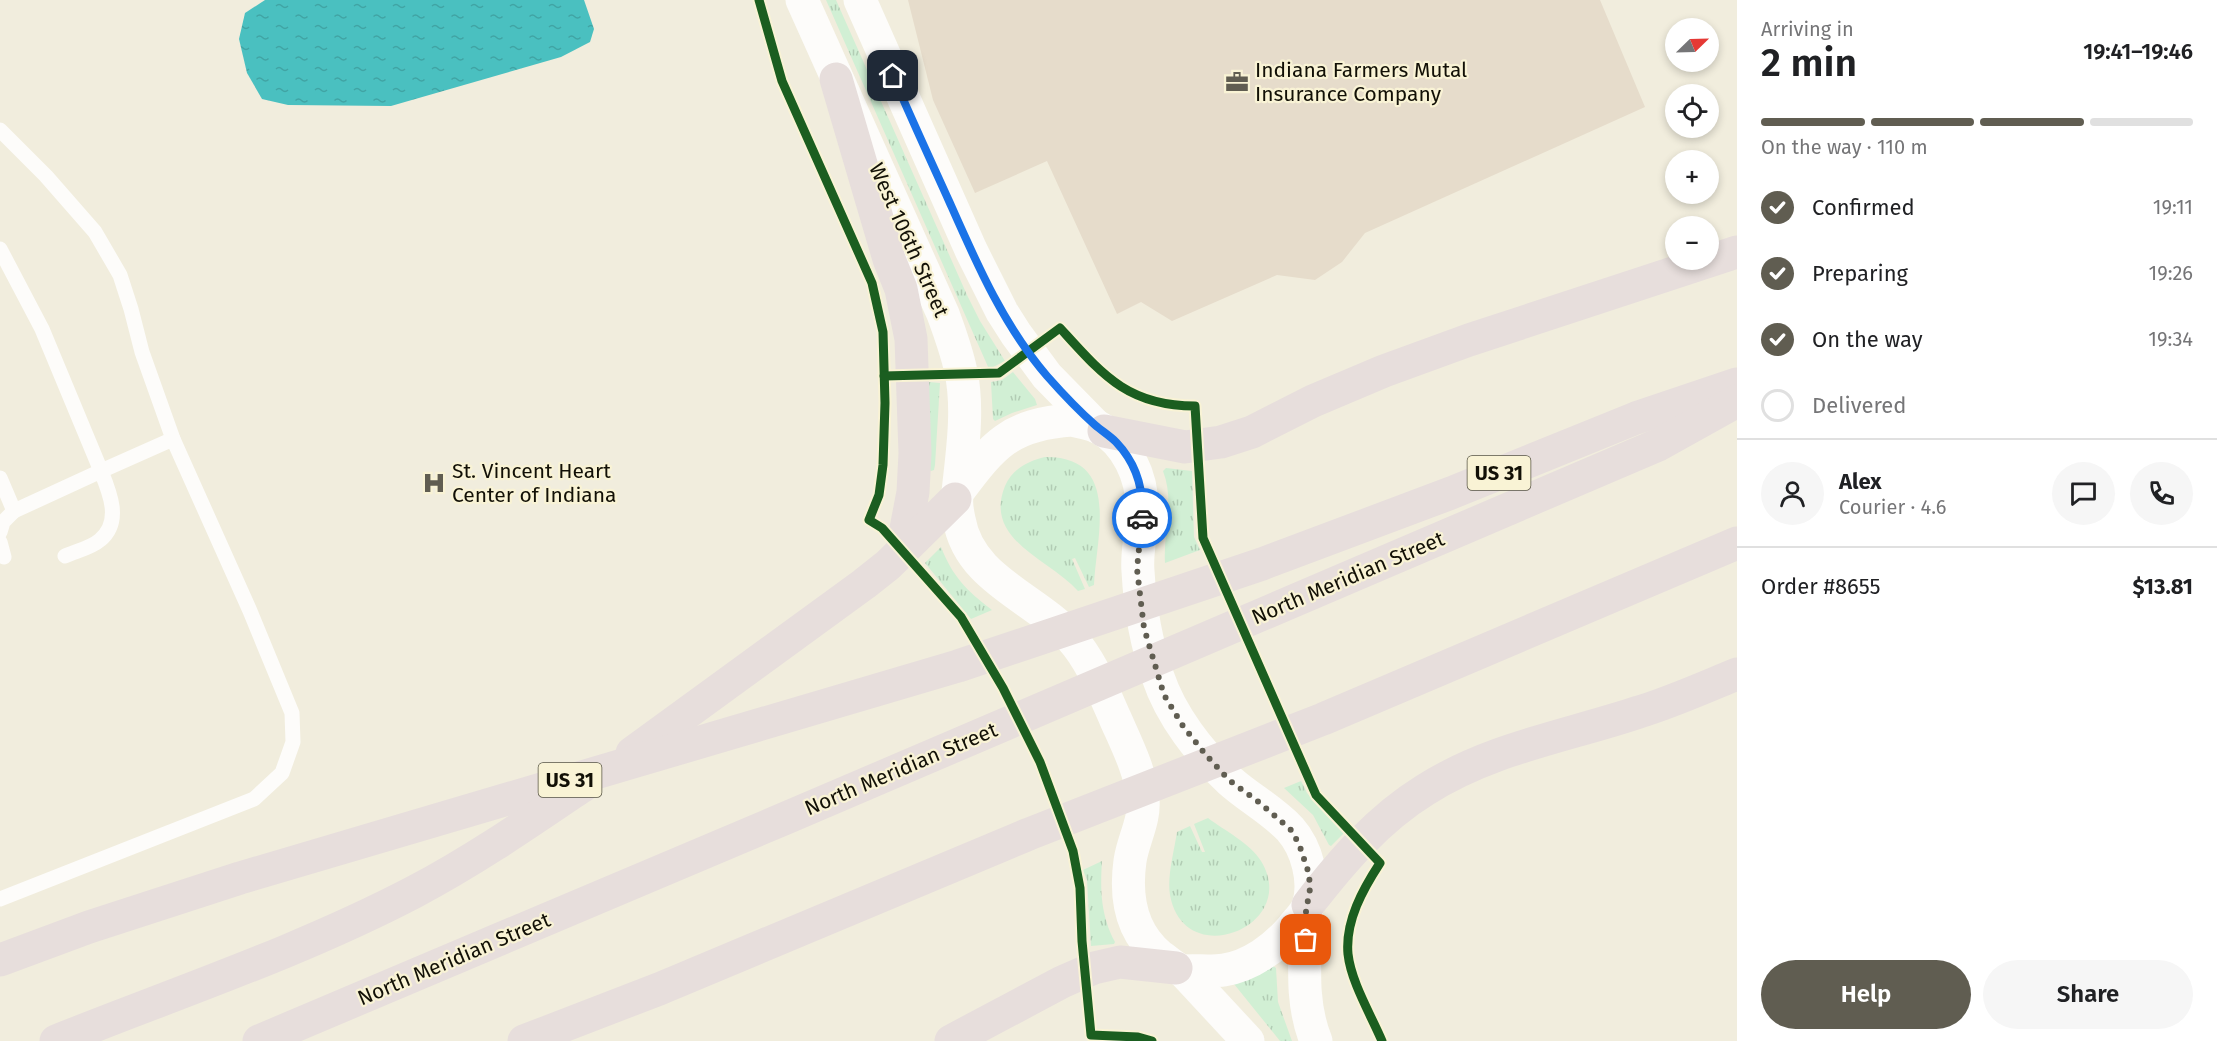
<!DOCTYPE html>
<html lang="en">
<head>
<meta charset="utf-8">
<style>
  body { margin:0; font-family:"Fira Sans",sans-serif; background:#f6f6f6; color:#202124; height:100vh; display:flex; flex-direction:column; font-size:22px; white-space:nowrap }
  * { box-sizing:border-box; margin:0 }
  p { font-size:20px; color:#757577 }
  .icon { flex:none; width:33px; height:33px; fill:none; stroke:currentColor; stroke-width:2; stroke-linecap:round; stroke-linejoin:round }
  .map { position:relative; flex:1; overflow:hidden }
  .sheet { display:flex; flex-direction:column; background:#fff; width:480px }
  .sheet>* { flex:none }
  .needle { width:39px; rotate:67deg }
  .tools { position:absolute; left:1665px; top:18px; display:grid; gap:12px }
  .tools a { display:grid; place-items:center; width:54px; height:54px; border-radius:50%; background:#fff; box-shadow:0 3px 9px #0003; font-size:30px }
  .pin { position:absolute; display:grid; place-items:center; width:51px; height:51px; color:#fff; margin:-26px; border-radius:12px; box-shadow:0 3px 9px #0006 }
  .courier { position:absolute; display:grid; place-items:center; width:60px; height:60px; margin:-30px; border:4px solid #1a73e8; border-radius:50%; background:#fff; color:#222; box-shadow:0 2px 8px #0007 }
  .summary em { font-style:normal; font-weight:600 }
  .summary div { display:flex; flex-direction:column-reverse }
  .summary { display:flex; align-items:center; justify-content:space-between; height:102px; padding:0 24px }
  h1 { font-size:39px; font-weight:600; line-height:45px }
  .bar { display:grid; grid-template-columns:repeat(4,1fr); gap:9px 6px; align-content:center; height:72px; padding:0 24px }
  .bar i { height:8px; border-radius:4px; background:#e0e0e0 }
  .bar .current { background:#605d51 }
  .bar p { grid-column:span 4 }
  .line { display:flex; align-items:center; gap:15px; padding:0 24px; border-top:2px solid #e0e0e0 }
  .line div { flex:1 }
  .round { display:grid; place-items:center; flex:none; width:63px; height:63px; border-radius:32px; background:#f6f6f6 }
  ol { padding:0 24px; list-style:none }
  li { display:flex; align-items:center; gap:18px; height:66px }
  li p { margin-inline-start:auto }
  li .icon { padding:6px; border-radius:50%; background:#605d51; color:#fff; stroke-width:4 }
  li:last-child { color:#757577 }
  li i { width:33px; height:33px; border:3px solid #e0e0e0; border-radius:50% }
  .primary-button { display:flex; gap:12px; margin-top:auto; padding:12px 24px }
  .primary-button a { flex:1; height:69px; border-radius:36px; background:#605d51; color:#fff; font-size:24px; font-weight:600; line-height:69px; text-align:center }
  .primary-button a+a { background:#f6f6f6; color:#202124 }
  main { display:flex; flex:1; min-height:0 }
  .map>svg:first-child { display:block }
  .commercial { fill:#e6dccb }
  .grass { fill:url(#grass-tufts) }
  .water { fill:url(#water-ripples) }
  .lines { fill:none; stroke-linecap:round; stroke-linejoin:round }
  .lane { stroke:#fdfcfa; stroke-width:15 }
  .secondary { stroke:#fdfcfa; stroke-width:33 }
  .highway { stroke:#e7dedc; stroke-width:33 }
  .cycleway-casing { stroke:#f9f3d5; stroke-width:13 }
  .cycleway { stroke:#1b5e20; stroke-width:9 }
  .done { stroke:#605d51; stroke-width:6; stroke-dasharray:0 10.8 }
  .route { stroke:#1a73e8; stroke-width:8 }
  .labels { text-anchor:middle; stroke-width:4.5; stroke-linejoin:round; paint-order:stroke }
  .shield { fill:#f9f3d5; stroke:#575444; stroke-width:1.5 }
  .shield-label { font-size:20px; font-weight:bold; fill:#121006 }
  .poi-label { font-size:21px; fill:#121006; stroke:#f9f3d5; text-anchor:start }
  .street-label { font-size:21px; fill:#121006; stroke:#f9f3d5 }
</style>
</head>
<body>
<main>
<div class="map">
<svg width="1737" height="1041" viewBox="0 0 1737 1041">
  <defs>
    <pattern id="grass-tufts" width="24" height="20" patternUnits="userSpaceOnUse" patternTransform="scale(1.5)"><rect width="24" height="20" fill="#d1efd4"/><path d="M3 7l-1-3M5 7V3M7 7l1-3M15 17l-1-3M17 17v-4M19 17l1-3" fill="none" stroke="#b2ccb4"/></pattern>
    <pattern id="water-ripples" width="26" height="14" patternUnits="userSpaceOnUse" patternTransform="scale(1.5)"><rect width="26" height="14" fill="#4ac0c0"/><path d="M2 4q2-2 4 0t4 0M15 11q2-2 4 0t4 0" fill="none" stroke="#40a4a4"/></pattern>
  </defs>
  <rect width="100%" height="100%" fill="#f1eddd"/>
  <!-- commercial -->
  <path class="commercial" d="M 908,0 L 1600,0 L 1645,107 L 1365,233 L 1342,262 L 1315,280 L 1277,275 L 1172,321 L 1141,302 L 1117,314 L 1047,161 L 975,193 L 933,100 Z"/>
  <!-- grass -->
  <g class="grass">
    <path d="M 826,0 L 836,0 L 967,295 L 980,321 L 1005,361 L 989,369 Z"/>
    <path d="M 1013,372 L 1035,399 L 1037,405 L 1012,413 L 995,421 L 993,419 L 991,382 L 1002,380 Z"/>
    <path d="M 929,382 L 940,383 L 935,465 L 934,470 L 931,471 L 929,470 Z"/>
    <path d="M 1045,457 C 1122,456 1096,537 1094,585 L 1089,587 L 1075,558 L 1072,559 L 1085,589 L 1078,591 C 1049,559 983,540 1005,486 C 1012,469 1028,461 1045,457 Z"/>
    <path d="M 1166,468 L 1192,471 L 1194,537 L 1200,550 L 1165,563 C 1163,532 1175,502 1163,471 Z"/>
    <path d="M 941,547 C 953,577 966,590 992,610 L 971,619 L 925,563 Z"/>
    <path d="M 1301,781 L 1307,793 L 1344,833 L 1331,846 L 1329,845 L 1313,815 L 1284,788 Z"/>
    <path d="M 1208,818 C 1225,831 1250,843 1261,861 C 1301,926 1184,973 1170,895 C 1167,876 1174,852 1177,832 L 1190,826 L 1202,852 L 1205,852 L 1194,824 Z"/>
    <path d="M 1102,861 C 1100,891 1101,916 1115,942 L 1114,944 L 1091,946 L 1087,880 L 1083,870 Z"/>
    <path d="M 1273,966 L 1276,968 L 1278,1002 L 1292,1041 L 1280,1041 L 1234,984 Z"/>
  </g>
  <!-- water -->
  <path class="water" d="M 265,0 L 584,0 L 594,29 L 590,42 L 561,57 L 391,106 L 288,105 L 262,99 L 247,73 L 239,39 L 245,13 Z"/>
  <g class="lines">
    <!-- lane -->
    <g class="lane">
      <path d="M 0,130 L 46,176 L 95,232 L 120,275 L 131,309 L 142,352 L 173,439 L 250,611 L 292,713 L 293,742 L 282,773 L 254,799 L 0,899"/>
      <path d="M 0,249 L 42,329 L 101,471 L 173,439"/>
      <path d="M 0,478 L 14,511 L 101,471 C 110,493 122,522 100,540 C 91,548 76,551 65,556"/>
      <path d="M 0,532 L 3,522 L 14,511"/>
      <path d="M 0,542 L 4,557"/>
    </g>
    <!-- secondary -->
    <g class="secondary">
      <path d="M 802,0 L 943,314 C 950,333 957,352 961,372 C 969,410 962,454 958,492"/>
      <path d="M 860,0 L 971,250 L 1002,312 L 1016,334 L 1047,376 L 1097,427"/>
      <path d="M 1072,420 C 1080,422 1091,424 1098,427 C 1127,442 1142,477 1142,507 C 1143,529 1136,550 1138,571 C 1140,608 1146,643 1158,677 C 1171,716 1200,753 1230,781 C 1249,798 1272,810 1290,829 C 1307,848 1316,882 1308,906 C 1305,914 1297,921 1292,928 C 1275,948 1250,966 1224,970 C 1211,972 1196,970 1183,971 C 1174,968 1168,961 1160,956 C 1131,932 1125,897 1130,861 C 1133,840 1145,821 1143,799 C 1141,772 1126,743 1115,718 C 1103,691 1091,660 1071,638 C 1035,597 969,580 959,519 C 957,510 955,501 958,492 C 993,445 1010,424 1072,420 Z"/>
      <path d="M 1306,911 C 1306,956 1299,999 1316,1041"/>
      <path d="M 1183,971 L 1248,1041"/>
    </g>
    <!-- highway -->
    <g class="highway">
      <path d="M 836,79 L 889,259 L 901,289 L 911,339 L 915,453 L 913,492 L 902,550"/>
      <path d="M 1104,431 L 1185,447 L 1221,442 L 1252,432 L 1313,401 L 1384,371 L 1469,340 L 1737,252"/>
      <path d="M 632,753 L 864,584 L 888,565 L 955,499"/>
      <path d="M 1308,905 C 1342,861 1378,819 1425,790 C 1491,748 1567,736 1639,712 C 1672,702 1705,687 1737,674"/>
      <path d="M 0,960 L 89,927 L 240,878 L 958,666 L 1262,564 L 1451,493 L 1636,418 L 1737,384"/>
      <path d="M 56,1041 C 176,993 299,952 414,892 C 473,861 528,823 584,785"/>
      <path d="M 259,1041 L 786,818 L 1658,445 L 1737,401"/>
      <path d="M 524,1041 L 659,989 L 1029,834 L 1323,719 L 1737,543"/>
      <path d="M 951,1041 L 1062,982 L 1094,968 L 1120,962 L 1176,968"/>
    </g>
    <!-- cycleway casing -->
    <g class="cycleway-casing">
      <g id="cycleway">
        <path d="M 759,0 L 782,81 L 872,283 L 883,332 L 885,403 L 883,465 L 879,495 L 869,520 L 882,528 L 961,617 L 1003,688 L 1040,762 L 1073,851 L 1080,888 L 1082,941 L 1091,1035 L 1138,1037 L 1152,1041"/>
        <path d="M 884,376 L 999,373 L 1060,328 C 1102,374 1127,406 1195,406 L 1203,538 L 1316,795 L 1380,863 C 1363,889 1345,921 1348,954 C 1351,982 1371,1015 1382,1041"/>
      </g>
    </g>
    <!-- cycleway -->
    <use href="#cycleway" class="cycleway"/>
  </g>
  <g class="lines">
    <!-- done -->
    <path class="done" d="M 1142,518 L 1137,569 L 1144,628 L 1164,695 L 1183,726 L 1206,755 L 1229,780 L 1260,803 L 1291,830 L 1299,844 L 1309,874 L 1310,889 L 1306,911 L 1306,940"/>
    <!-- route -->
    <path class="route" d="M 893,76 C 911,118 930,159 949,201 C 976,262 1003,325 1047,376 C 1062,393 1078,410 1095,425 C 1102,431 1110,436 1116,442 C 1136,463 1144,490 1142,518"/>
  </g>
  <!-- icons -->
  <defs>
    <g id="office-bare" transform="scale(1.8)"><path d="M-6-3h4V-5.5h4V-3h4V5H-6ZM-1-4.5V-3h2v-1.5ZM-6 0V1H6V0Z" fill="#605d51" stroke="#f9f3d5" stroke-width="2.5" paint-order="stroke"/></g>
    <g id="hospital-bare" transform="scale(1.8)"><path d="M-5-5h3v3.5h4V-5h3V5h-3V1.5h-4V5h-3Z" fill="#605d51" stroke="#f9f3d5" stroke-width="2.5" paint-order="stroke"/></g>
  </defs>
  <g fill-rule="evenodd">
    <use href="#office-bare" x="1237" y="82"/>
    <use href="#hospital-bare" x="434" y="483"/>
  </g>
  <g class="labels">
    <!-- shield labels -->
    <g class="shield">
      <rect x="1467.5" y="456" width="63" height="34" rx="4.5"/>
      <rect x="538.5" y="763" width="63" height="34" rx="4.5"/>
    </g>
    <g class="shield-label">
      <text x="1499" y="480">US 31</text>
      <text x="570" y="787">US 31</text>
    </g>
    <!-- poi labels -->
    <g class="poi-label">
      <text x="1255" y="77">Indiana Farmers Mutal<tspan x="1255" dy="24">Insurance Company</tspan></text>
      <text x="452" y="478">St. Vincent Heart<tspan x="452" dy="24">Center of Indiana</tspan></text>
    </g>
    <!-- street labels -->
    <g class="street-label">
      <text transform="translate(909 240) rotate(66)" y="7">West 106th Street</text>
      <text transform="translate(1348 578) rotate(-23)" y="7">North Meridian Street</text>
      <text transform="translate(901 769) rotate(-23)" y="7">North Meridian Street</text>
      <text transform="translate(454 959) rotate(-23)" y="7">North Meridian Street</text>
    </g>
  </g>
</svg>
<div class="tools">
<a><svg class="needle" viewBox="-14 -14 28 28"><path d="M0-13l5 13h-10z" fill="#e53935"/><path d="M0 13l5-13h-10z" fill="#757577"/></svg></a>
<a><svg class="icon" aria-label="locate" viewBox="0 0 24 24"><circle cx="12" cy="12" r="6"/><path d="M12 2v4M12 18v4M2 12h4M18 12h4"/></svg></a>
<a>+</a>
<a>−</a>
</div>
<div class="pin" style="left:1306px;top:940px;background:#ea580c"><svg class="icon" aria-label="bag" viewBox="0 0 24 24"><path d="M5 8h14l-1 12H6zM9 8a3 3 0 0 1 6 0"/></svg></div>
<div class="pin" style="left:893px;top:76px;background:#1f2937"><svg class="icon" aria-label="home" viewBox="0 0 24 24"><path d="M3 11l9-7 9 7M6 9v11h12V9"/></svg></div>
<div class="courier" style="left:1142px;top:518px"><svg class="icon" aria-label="car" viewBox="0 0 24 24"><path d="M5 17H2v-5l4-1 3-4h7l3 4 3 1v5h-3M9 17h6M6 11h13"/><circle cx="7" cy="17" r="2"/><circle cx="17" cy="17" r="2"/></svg></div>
</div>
<section class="sheet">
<div class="summary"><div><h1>2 min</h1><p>Arriving in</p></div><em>19:41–19:46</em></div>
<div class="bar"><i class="current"></i><i class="current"></i><i class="current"></i><i></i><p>On the way · 110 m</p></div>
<ol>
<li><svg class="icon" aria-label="check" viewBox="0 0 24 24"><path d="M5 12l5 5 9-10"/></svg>Confirmed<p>19:11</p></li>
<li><svg class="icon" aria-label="check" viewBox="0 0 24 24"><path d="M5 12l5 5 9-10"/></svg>Preparing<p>19:26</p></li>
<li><svg class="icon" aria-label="check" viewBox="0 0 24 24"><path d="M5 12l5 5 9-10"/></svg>On the way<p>19:34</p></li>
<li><i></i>Delivered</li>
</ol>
<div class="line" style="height:108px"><a class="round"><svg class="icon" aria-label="person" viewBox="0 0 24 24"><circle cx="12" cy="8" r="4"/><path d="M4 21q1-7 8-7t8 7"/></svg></a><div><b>Alex</b><p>Courier · 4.6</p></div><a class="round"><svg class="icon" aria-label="chat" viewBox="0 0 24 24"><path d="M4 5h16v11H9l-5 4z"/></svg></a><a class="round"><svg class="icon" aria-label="phone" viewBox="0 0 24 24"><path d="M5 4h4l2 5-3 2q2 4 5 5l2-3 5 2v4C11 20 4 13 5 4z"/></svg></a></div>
<div class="line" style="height:78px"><div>Order #8655</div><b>$13.81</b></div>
<div class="primary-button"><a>Help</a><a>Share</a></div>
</section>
</main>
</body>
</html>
